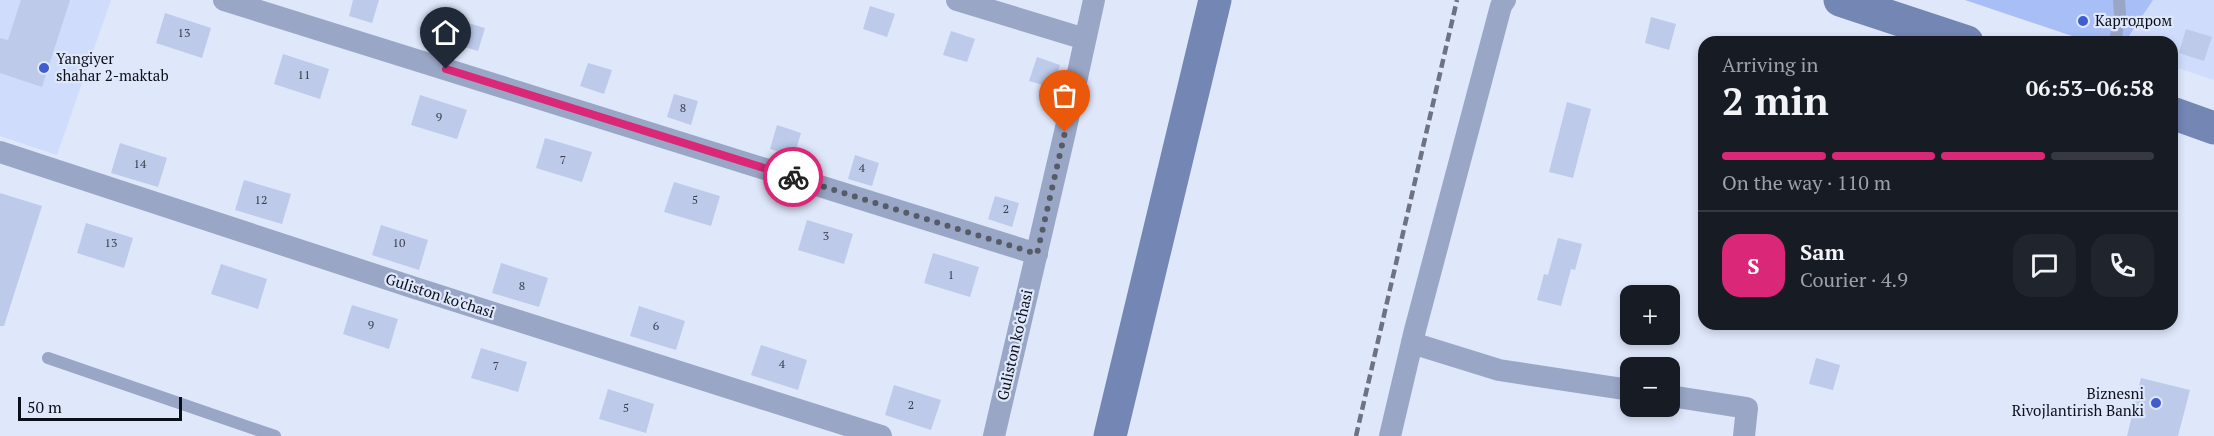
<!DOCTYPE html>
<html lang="en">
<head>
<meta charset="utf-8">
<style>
  body { margin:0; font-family:"PT Serif",serif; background:#20242c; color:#f1f3f6; height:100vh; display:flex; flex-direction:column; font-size:22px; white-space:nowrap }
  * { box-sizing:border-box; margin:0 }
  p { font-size:20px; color:#9ea1a6 }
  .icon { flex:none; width:33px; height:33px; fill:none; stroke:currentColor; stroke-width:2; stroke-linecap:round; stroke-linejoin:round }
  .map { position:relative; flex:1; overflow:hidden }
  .details { position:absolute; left:1698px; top:36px; width:480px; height:294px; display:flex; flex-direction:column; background:#171b24; border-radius:18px; box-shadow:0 3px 9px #0003 }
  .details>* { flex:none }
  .tools { position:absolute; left:1620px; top:285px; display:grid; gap:12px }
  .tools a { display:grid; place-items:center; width:60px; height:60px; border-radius:12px; background:#171b24; box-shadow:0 3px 9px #0003; font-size:30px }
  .scale { position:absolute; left:18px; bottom:15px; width:164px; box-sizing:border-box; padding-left:6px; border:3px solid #0b0f19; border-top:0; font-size:16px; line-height:21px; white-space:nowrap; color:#0b0f19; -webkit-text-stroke:4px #dfe7fb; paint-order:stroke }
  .pin { position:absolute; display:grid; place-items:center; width:51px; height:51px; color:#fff; margin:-62px -26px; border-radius:50% 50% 50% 0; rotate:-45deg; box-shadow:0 0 6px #0007 }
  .pin .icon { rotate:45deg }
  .courier { position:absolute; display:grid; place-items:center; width:60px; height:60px; margin:-30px; border:4px solid #db2777; border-radius:50%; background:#fff; color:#222; box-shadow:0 2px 8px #0007 }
  .overview em { font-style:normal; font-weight:700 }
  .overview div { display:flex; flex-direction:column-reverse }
  .overview { display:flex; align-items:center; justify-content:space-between; height:102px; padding:0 24px }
  h1 { font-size:39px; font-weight:700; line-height:45px }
  .bar { display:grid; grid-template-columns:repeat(4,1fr); gap:9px 6px; align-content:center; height:72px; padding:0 24px }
  .bar i { height:8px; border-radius:4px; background:#363941 }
  .bar .on { background:#db2777 }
  .bar p { grid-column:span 4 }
  .line { display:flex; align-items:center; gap:15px; padding:0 24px; border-top:2px solid #363941 }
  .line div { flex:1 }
  .round { display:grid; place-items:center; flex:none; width:63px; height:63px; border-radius:18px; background:#20242c }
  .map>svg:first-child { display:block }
  .built { fill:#d0dcfb }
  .green { fill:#a7bef7 }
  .building { fill:#bdcaea }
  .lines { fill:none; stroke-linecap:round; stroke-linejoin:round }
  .lane { stroke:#9aa6c6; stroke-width:12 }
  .street { stroke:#9aa6c6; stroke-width:22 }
  .secondary { stroke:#7486b4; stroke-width:33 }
  .rail { stroke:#6d7382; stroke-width:4.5; stroke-dasharray:9 4.5; stroke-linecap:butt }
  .done { stroke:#555b68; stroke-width:6; stroke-dasharray:0 10.8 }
  .route { stroke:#db2777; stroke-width:8 }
  .poi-dot { fill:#3e5dd0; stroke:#dfe7fb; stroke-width:2 }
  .labels { text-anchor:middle; stroke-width:4.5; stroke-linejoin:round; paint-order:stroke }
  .number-label { font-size:12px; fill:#383e4d }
  .poi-label { font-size:15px; fill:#0b0f19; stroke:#dfe7fb; text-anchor:start }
  .street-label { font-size:15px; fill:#0b0f19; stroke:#dfe7fb }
</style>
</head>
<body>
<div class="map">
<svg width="2214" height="436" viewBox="0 0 2214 436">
  <rect width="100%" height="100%" fill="#dfe7fb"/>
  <!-- built -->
  <g class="built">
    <path d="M 0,0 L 111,0 L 57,155 L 0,136 Z"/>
    <path d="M 1974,0 L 2214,0 L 2214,80 L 2172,66 L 2172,42 L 2101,42 Z"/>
  </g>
  <!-- green -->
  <path class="green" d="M 1965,0 L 2153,0 L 2125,42 L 2090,42 Z"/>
  <!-- building -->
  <g class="building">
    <path d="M 21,0 L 70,0 L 42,87 L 0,73 L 0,38 L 8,40 Z"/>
    <path d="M 353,0 L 379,0 L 372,23 L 349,16 Z"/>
    <path d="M 870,6 L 895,14 L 887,37 L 863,29 Z"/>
    <path d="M 165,13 L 211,28 L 202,58 L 156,43 Z"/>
    <path d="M 1651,17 L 1676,24 L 1669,50 L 1645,43 Z"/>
    <path d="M 461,21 L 485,28 L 478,51 L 454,44 Z"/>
    <path d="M 2186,29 L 2212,37 L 2204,61 L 2179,53 Z"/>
    <path d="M 951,31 L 975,39 L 967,62 L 943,55 Z"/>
    <path d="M 283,54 L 329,69 L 320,99 L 274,84 Z"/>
    <path d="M 1037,57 L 1060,65 L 1053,88 L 1029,81 Z"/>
    <path d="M 588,63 L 612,70 L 604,94 L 580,86 Z"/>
    <path d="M 674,94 L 698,101 L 691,125 L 667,117 Z"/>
    <path d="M 420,95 L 467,110 L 457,139 L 411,125 Z"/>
    <path d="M 1567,102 L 1591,109 L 1573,178 L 1549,172 Z"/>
    <path d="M 777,125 L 801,133 L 794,156 L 770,149 Z"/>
    <path d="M 545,138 L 592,152 L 582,182 L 536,168 Z"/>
    <path d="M 120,143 L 167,158 L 158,187 L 111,173 Z"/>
    <path d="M 855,155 L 879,163 L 872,186 L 848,179 Z"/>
    <path d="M 244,180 L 291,194 L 282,224 L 235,210 Z"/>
    <path d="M 674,182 L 720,196 L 711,226 L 664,212 Z"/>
    <path d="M 0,193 L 42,206 L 4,326 L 0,326 Z"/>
    <path d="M 995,196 L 1019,203 L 1012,227 L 988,219 Z"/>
    <path d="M 807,220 L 853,234 L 844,264 L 798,250 Z"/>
    <path d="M 86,223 L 133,238 L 124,268 L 77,253 Z"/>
    <path d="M 381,225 L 428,240 L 419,270 L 372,255 Z"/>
    <path d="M 1558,238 L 1582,244 L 1575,270 L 1571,269 L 1561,306 L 1537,300 L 1544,274 L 1548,275 Z"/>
    <path d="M 933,253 L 979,267 L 970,297 L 924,283 Z"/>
    <path d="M 501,263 L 548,278 L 539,307 L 492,293 Z"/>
    <path d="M 221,264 L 267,279 L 258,309 L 211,294 Z"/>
    <path d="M 352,305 L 398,319 L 389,349 L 343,334 Z"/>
    <path d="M 639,306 L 685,321 L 676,350 L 630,336 Z"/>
    <path d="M 761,345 L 807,360 L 798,390 L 751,375 Z"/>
    <path d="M 481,348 L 527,362 L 518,392 L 471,378 Z"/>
    <path d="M 1816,358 L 1840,365 L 1833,390 L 1809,384 Z"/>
    <path d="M 2141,378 L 2190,390 L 2178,436 L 2127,436 Z"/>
    <path d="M 894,385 L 941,400 L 931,430 L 885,415 Z"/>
    <path d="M 608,389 L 654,404 L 646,433 L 599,419 Z"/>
  </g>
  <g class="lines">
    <!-- lane -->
    <g class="lane">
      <path d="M 2115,42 L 2120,14 L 2119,0"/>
      <path d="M 48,358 L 275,436"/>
    </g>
    <!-- street -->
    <g class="street">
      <path d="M 224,0 L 1037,254"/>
      <path d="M 957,0 L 1085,39"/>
      <path d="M 0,152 L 415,288 L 881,436"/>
      <path d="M 1412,343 L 1499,370 L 1630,390"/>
      <path d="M 1670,396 L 1747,408 L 1744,436"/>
      <path d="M 994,436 L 1065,132 L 1094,0"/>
      <path d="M 1390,436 L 1415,330 L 1501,6 L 1505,0"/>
    </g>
    <!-- secondary -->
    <g class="secondary">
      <path d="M 1840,0 L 1967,42"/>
      <path d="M 2172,113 L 2214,128"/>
      <path d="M 1110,436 L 1215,0"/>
    </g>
    <!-- rail -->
    <path class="rail" d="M 1356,436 L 1457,0"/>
  </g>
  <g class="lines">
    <!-- done -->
    <path class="done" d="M 793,177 L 1037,254 L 1065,132"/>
    <!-- route -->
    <path class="route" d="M 446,69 L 793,177"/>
  </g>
  <!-- markers -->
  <g class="poi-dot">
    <circle cx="2083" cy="21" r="6"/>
    <circle cx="44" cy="68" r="6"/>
    <circle cx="2156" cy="403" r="6"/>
  </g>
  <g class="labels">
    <!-- number labels -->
    <g class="number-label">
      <text x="184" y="37">13</text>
      <text x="304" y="79">11</text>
      <text x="683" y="112">8</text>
      <text x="439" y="121">9</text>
      <text x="563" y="164">7</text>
      <text x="140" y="168">14</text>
      <text x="862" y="172">4</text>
      <text x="261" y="204">12</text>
      <text x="695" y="204">5</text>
      <text x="1006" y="213">2</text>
      <text x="826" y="240">3</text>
      <text x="111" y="247">13</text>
      <text x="399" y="247">10</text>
      <text x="951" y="279">1</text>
      <text x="522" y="290">8</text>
      <text x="371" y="329">9</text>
      <text x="656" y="330">6</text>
      <text x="782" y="368">4</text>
      <text x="496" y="370">7</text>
      <text x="911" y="409">2</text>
      <text x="626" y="412">5</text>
    </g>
    <!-- poi labels -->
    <g class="poi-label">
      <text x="2095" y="26">Картодром</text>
      <text x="56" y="64">Yangiyer<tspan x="56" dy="17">shahar 2-maktab</tspan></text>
      <text x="2144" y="399" text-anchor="end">Biznesni<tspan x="2144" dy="17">Rivojlantirish Banki</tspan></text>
    </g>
    <!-- street labels -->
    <g class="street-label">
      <text transform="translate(440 296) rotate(18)" y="5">Guliston ko'chasi</text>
      <text transform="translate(1015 345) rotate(-77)" y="5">Guliston ko'chasi</text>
    </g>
  </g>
</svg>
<div class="tools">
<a>+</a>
<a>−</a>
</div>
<div class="scale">50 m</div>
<div class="pin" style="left:1065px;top:132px;background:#ea580c"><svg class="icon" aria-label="bag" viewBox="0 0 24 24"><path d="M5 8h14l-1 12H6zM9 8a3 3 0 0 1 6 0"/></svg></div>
<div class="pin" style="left:446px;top:69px;background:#1f2937"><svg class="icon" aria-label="home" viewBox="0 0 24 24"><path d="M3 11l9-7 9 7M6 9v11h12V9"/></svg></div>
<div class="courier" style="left:793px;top:177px"><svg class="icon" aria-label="bike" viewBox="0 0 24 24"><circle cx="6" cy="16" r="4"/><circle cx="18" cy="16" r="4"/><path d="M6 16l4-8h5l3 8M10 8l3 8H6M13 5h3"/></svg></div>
<section class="details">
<div class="overview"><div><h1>2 min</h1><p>Arriving in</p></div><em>06:53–06:58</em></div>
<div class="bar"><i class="on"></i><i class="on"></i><i class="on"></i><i></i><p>On the way · 110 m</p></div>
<div class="line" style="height:108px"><b class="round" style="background:#db2777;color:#fff">S</b><div><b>Sam</b><p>Courier · 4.9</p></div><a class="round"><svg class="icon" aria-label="chat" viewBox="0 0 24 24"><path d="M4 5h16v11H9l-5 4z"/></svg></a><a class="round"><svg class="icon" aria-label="phone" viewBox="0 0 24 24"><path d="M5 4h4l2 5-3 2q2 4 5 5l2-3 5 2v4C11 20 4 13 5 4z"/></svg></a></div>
</section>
</div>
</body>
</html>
